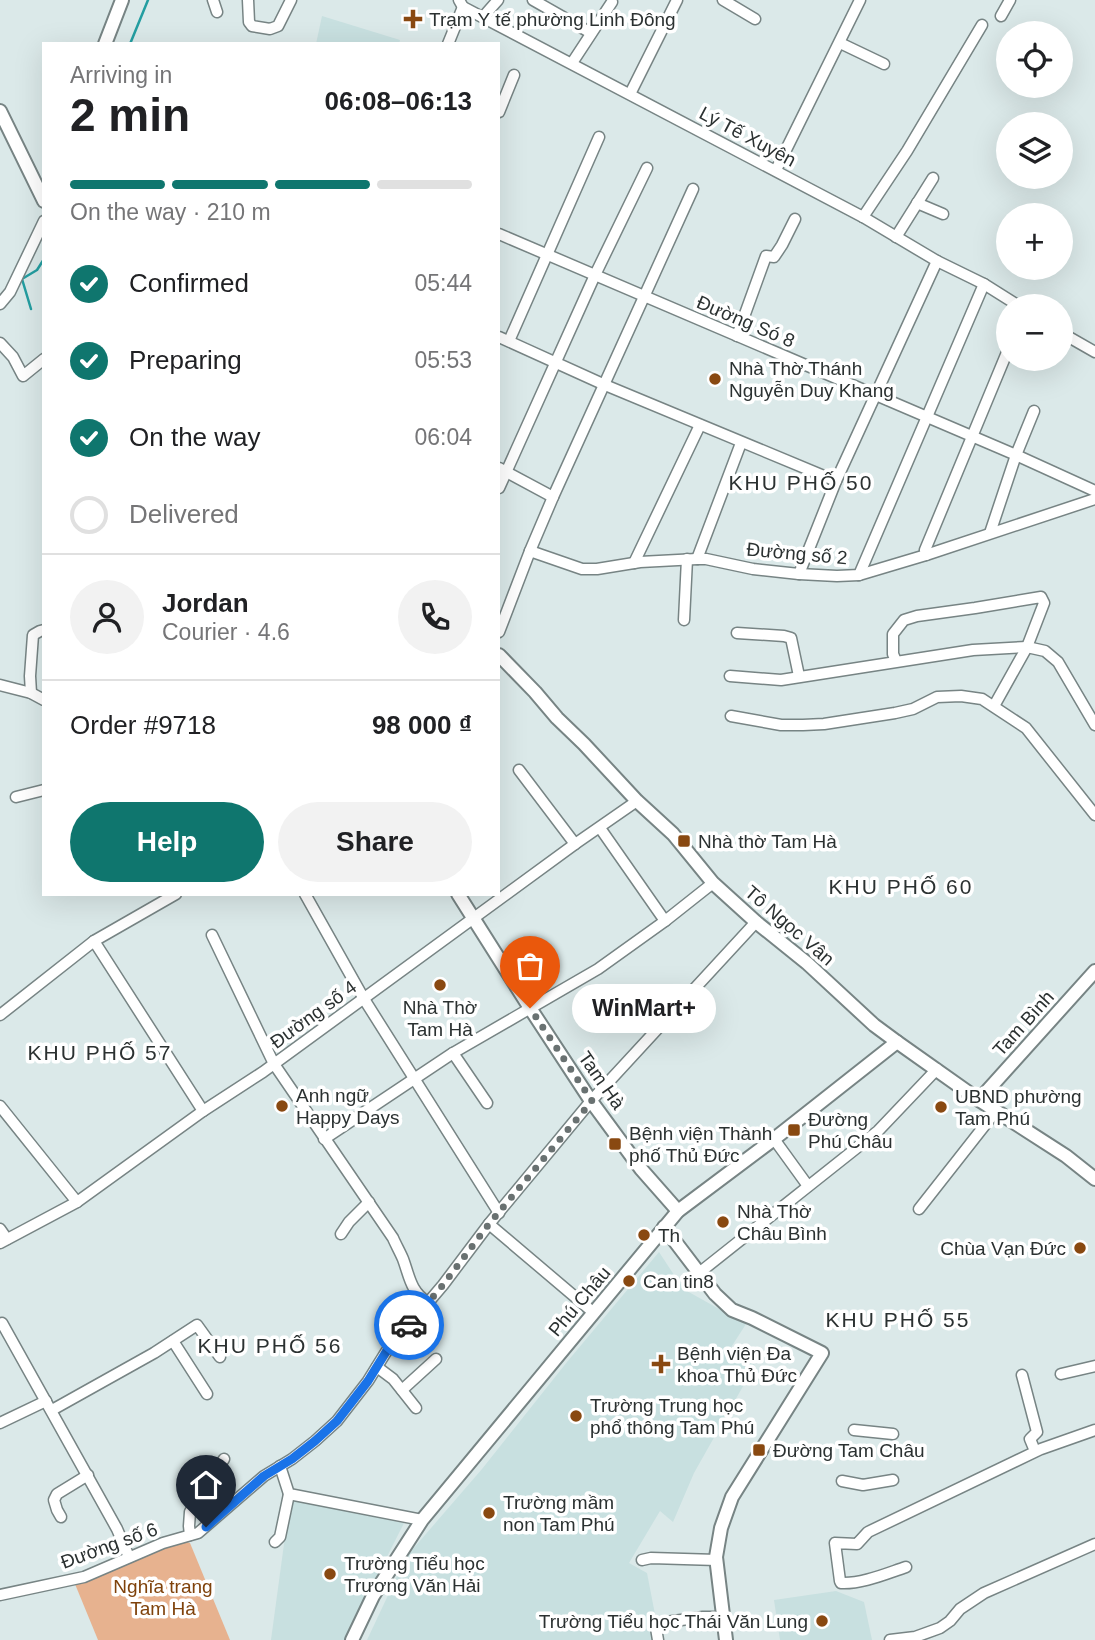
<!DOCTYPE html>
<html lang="en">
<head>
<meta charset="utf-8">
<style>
  body { margin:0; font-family:Arial,sans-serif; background:#f2f2f2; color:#202124; height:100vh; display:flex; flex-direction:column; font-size:26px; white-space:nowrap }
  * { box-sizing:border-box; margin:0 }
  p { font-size:23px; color:#757577 }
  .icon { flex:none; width:38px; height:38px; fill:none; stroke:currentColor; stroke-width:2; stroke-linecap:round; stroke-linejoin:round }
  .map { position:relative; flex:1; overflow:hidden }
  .sheet { position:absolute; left:42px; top:42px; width:458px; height:854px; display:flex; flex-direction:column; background:#fff; border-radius:0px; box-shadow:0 7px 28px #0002 }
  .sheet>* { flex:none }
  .controls { position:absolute; left:996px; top:21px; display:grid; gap:14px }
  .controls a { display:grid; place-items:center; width:77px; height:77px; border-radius:50%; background:#fff; box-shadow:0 7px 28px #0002; font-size:35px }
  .pin { position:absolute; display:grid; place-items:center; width:60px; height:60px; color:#fff; margin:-72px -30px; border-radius:50% 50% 50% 0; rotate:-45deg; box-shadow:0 0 7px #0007 }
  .pin .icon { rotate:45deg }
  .courier { position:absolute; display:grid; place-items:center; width:70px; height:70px; margin:-35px; border:5px solid #1a73e8; border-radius:50%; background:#fff; color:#222; box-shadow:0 2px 9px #0007 }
  .bubble { position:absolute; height:49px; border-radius:24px; background:#fff; box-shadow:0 7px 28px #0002; font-size:23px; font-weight:700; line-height:49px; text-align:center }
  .head em { font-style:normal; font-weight:700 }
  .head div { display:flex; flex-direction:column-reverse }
  .head { display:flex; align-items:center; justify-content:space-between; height:119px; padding:0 28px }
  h1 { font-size:46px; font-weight:700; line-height:52px }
  .bar { display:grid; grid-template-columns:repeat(4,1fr); gap:10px 7px; align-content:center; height:84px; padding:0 28px }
  .bar i { height:9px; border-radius:5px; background:#e0e0e0 }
  .bar .current { background:#0f766e }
  .bar p { grid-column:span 4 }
  .line { display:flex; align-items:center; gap:18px; padding:0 28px; border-top:2px solid #e0e0e0 }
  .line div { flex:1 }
  .round { display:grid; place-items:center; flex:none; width:74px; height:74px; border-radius:37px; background:#f2f2f2 }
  ol { padding:0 28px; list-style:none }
  li { display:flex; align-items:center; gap:21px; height:77px }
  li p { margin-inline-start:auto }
  li .icon { padding:7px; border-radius:50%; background:#0f766e; color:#fff; stroke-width:4 }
  li:last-child { color:#757577 }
  li i { width:38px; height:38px; border:4px solid #e0e0e0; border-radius:50% }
  .cta { display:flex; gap:14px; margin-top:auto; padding:14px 28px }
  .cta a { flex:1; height:80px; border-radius:42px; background:#0f766e; color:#fff; font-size:28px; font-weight:700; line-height:80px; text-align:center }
  .cta a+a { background:#f2f2f2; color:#202124 }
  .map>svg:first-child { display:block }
  .built { fill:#c8e0e0 }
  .green { fill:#e7b28f }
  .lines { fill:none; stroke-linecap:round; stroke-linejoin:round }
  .stream { stroke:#249ea1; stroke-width:2.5 }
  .street-casing { stroke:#778484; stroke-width:13 }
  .secondary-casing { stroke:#778484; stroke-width:16 }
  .street { stroke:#fff; stroke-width:10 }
  .secondary { stroke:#fff; stroke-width:12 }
  .done { stroke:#697171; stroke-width:7; stroke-dasharray:0 12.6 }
  .route { stroke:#1a73e8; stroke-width:9 }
  .poi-dot { fill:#894911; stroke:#fff; stroke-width:2.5 }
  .labels { text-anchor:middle; stroke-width:7; stroke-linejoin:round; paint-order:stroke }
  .poi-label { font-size:19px; fill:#2b3131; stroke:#fff; text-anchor:start }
  .street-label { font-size:19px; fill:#2b3131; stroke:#fff }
  .park-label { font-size:19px; fill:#7f420b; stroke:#fff }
  .neighbourhood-label { font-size:21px; letter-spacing:2px; fill:#2b3131; stroke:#fff }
</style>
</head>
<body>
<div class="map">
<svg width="1095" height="1640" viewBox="0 0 1095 1640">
  <rect width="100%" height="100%" fill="#dbe9e9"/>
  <!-- built -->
  <g class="built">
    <path d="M 322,16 L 400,40 L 399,44 L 316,44 Z"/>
    <path d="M 659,1252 L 678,1281 L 687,1291 L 746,1324 L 730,1349 L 755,1365 L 694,1473 L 673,1522 L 660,1511 L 629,1563 L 647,1573 L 660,1640 L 367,1640 L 406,1557 L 482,1469 L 567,1362 Z"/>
    <path d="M 290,1500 L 404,1523 L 345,1640 L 271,1640 Z"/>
    <path d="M 836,1591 L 864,1602 L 872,1640 L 780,1640 L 774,1600 Z"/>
  </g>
  <!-- green -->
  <path class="green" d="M 184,1541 L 190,1543 L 230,1640 L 98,1640 L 75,1584 Z"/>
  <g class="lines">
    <!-- stream -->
    <g class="stream">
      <path d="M 130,44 L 148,0"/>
      <path d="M 31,309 L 22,279 L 37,270 L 44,259"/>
    </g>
    <!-- street casing -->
    <g class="street-casing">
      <g id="street">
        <path d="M 213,0 L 217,12"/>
        <path d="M 248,0 L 249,22 L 252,26 L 270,29 L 278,26 L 291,0"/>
        <path d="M 459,0 L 463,7 L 863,217 L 937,261 L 984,284 L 1019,306"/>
        <path d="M 533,0 L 591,33"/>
        <path d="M 723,0 L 755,19"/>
        <path d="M 1001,16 L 1010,0"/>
        <path d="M 483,17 L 498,0"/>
        <path d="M 840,43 L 884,64"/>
        <path d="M 448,44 L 463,7"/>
        <path d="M 572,63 L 612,2"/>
        <path d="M 630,94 L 677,0"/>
        <path d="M 499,112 L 514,75"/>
        <path d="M 776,170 L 860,0"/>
        <path d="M 917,203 L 943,214"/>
        <path d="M 863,217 L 907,151 L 982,25"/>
        <path d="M 499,234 L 1016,455 L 1095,491"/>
        <path d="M 896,237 L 933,178"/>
        <path d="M 0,304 L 10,292 L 44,221"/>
        <path d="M 1060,332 L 1095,352"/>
        <path d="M 737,336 L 766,256 L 774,257 L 782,245 L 795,219"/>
        <path d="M 499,337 L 605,385 L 836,481"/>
        <path d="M 509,341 L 599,137"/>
        <path d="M 0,343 L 13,357 L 23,376 L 44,359"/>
        <path d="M 499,468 L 553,497"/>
        <path d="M 499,488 L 595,275 L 647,168"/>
        <path d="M 990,533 L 1016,455 L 1034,411"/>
        <path d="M 530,551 L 582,569 L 597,569 L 640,562 L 697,559 L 706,559 L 753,569 L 799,574 L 837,576 L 859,575 L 926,555 L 1095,499"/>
        <path d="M 926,555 L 925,550 L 1008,350"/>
        <path d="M 697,559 L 741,443"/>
        <path d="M 634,563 L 700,425"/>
        <path d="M 799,574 L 836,481 L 937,261"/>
        <path d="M 859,575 L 984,284"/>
        <path d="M 684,620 L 687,559"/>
        <path d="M 499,632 L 530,551 L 553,497 L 693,189"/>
        <path d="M 737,633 L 784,636 L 791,638 L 799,676"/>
        <path d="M 896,661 L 893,654 L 893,634 L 904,620 L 917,616 L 975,608 L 1041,597 L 1044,603 L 1027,647 L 994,706"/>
        <path d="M 730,676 L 781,680 L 973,650 L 1027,647 L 1045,651 L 1058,662 L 1095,725"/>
        <path d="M 0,685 L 31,693 L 44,700"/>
        <path d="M 31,693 L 30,676 L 33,635 L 40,631 L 44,630"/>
        <path d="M 731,716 L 781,725 L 803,725 L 824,724 L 895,713 L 913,709 L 937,697 L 961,696 L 982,699 L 1026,728 L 1095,815"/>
        <path d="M 519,770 L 575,844"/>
        <path d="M 16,797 L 44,790"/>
        <path d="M 600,828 L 665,921"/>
        <path d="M 305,894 L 364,999 L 499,1213"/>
        <path d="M 212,935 L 274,1064 L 393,1238 C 396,1245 400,1252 403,1259 C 410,1278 410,1290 428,1303"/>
        <path d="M 94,941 L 203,1111"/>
        <path d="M 0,1015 L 94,941 L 176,894"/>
        <path d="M 453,1053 L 487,1103"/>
        <path d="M 0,1106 L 77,1202"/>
        <path d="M 324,1139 L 453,1053 L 598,969 L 665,921 L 713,883"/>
        <path d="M 774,1139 L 808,1186"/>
        <path d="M 919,1209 L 996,1111"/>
        <path d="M 489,1224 L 594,1313"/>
        <path d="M 0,1229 L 7,1239"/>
        <path d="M 341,1234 L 349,1222 L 369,1202"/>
        <path d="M 0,1243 L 77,1202 L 203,1111 L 263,1072 L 575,844 L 637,801"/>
        <path d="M 699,1273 L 878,1131 L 937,1069"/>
        <path d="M 0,1324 L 2,1323 L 117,1529 L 129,1557"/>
        <path d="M 173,1341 L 207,1394"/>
        <path d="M 377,1367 L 393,1379 L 416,1408"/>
        <path d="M 1061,1374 L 1095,1366"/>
        <path d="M 1022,1375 L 1037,1432 L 1030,1439 L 1035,1451"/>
        <path d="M 402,1390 L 436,1359"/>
        <path d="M 52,1410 L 154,1353 L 197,1325 L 220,1357"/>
        <path d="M 0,1423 L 46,1401"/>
        <path d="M 854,1430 L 893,1434"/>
        <path d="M 280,1466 L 289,1494 L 422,1520"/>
        <path d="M 842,1481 L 863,1485 L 893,1480"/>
        <path d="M 61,1517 L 57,1510 L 54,1500 L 57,1494 L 88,1475"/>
        <path d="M 190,1535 L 189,1526 L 190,1512 L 224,1459"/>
        <path d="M 275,1542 L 280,1537 L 289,1494"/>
        <path d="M 642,1560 L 651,1558 L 717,1560"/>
        <path d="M 906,1567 C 885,1574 862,1584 841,1583 L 840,1581 L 835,1543 L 857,1544 L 868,1532 L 1041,1449 L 1095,1430"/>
        <path d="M 0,1595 L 84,1577 L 163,1543 L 198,1533 L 264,1476 L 292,1459 L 315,1441 L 337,1421 L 368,1381 L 386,1352 L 443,1285 L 489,1224 L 591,1101 L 756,922"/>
        <path d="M 658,1640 L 656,1628 L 659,1623 L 703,1617 L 723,1617"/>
        <path d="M 890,1640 L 915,1637 L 940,1628 L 950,1621 L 960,1609 L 984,1593 L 1095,1544"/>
      </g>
    </g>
    <!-- secondary casing -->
    <g class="secondary-casing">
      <g id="secondary">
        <path d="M 105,44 L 122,0"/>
        <path d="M 0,111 L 44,201"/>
        <path d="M 499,655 L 535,692 L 557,718 L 584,744 L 637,801 L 673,834 L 713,883 L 756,922 L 807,963 L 874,1025 L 897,1042 L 979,1100 L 1066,1156 L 1095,1179"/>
        <path d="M 458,894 L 530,1008 L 591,1101 L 641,1169 L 678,1211"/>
        <path d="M 979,1100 L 1095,971"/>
        <path d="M 664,1227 L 715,1294 L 732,1310 L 752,1318 L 822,1353 L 732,1497 L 721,1528 L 716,1557 L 726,1640"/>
        <path d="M 352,1640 L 373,1596 L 422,1520 L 678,1211 L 774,1139 L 897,1042"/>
      </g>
    </g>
    <!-- street -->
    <use href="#street" class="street"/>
    <!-- secondary -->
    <use href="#secondary" class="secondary"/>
  </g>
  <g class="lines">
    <!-- done -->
    <path class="done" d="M 409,1325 L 443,1285 L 489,1224 L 592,1101 L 530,1008"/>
    <!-- route -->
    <path class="route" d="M 206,1527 L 264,1476 L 292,1459 L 315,1441 L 337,1421 L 368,1381 L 386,1352 L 409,1325"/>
  </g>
  <!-- markers -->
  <g class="poi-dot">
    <path d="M409.5 8.5h7v7h7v7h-7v7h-7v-7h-7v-7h7z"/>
    <circle cx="715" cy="379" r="7"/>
    <rect x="677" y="834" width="14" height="14" rx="3.5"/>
    <circle cx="440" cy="985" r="7"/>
    <circle cx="282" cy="1106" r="7"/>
    <circle cx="941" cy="1107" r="7"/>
    <rect x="787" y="1123" width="14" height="14" rx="3.5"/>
    <rect x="608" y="1137" width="14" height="14" rx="3.5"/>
    <circle cx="723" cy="1222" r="7"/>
    <circle cx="644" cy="1235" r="7"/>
    <circle cx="1080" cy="1248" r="7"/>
    <circle cx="629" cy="1281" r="7"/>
    <path d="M657.5 1353.5h7v7h7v7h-7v7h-7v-7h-7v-7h7z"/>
    <circle cx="576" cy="1416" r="7"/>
    <rect x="752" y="1443" width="14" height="14" rx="3.5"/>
    <circle cx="489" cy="1513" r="7"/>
    <circle cx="330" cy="1574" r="7"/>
    <circle cx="822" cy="1621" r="7"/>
  </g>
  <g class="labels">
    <!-- poi labels -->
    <g class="poi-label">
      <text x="429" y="26">Trạm Y tế phường Linh Đông</text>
      <text x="729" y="375">Nhà Thờ Thánh<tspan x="729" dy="22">Nguyễn Duy Khang</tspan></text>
      <text x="698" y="848">Nhà thờ Tam Hà</text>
      <text x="440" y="1014" text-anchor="middle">Nhà Thờ<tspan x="440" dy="22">Tam Hà</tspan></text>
      <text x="296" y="1102">Anh ngữ<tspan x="296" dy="22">Happy Days</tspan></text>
      <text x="955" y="1103">UBND phường<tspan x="955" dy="22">Tam Phú</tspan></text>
      <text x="808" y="1126">Đường<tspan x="808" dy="22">Phú Châu</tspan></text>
      <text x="629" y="1140">Bệnh viện Thành<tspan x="629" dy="22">phố Thủ Đức</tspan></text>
      <text x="737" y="1218">Nhà Thờ<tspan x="737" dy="22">Châu Bình</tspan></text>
      <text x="658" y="1242">Th</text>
      <text x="1066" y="1255" text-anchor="end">Chùa Vạn Đức</text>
      <text x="643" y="1288">Can tin8</text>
      <text x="677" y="1360">Bệnh viện Đa<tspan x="677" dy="22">khoa Thủ Đức</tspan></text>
      <text x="590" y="1412">Trường Trung học<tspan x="590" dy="22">phổ thông Tam Phú</tspan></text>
      <text x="773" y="1457">Đường Tam Châu</text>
      <text x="503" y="1509">Trường mầm<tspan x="503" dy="22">non Tam Phú</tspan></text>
      <text x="344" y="1570">Trường Tiểu học<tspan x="344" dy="22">Trương Văn Hải</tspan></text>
      <text x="808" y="1628" text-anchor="end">Trường Tiểu học Thái Văn Lung</text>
    </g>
    <!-- street labels -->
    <g class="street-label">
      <text transform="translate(748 136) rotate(28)" y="7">Lý Tế Xuyên</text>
      <text transform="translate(746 321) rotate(23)" y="7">Đường Só 8</text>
      <text transform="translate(797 553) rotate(5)" y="7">Đường số 2</text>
      <text transform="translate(790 925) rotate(41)" y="7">Tô Ngọc Vân</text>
      <text transform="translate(313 1014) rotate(-36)" y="7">Đường số 4</text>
      <text transform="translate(1023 1023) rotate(-48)" y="7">Tam Bình</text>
      <text transform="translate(602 1080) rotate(55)" y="7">Tam Hà</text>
      <text transform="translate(579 1301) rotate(-50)" y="7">Phú Châu</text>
      <text transform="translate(109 1545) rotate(-20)" y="7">Đường số 6</text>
    </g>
    <!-- park labels -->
    <g class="park-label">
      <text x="163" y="1593">Nghĩa trang<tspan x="163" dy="22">Tam Hà</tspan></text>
    </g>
    <!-- neighbourhood labels -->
    <g class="neighbourhood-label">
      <text x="801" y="490">KHU PHỐ 50</text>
      <text x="901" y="894">KHU PHỐ 60</text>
      <text x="100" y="1060">KHU PHỐ 57</text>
      <text x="898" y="1327">KHU PHỐ 55</text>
      <text x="270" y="1353">KHU PHỐ 56</text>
    </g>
  </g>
</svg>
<div class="controls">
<a><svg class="icon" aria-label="locate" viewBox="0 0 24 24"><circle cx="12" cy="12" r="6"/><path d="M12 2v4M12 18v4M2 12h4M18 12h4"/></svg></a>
<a><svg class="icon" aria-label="layers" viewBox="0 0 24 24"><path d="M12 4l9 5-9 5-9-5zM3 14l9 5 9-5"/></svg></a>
<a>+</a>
<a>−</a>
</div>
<div class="pin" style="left:530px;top:1008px;background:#ea580c"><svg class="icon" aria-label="bag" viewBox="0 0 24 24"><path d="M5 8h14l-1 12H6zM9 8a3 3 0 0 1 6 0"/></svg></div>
<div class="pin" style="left:206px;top:1527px;background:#1f2937"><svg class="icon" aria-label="home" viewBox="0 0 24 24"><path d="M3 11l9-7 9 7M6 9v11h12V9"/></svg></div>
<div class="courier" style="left:409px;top:1325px"><svg class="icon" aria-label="car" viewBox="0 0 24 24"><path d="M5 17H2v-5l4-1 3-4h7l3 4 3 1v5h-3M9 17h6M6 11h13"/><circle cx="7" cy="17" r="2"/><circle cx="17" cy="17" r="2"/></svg></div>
<div class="bubble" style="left:572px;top:984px;width:144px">WinMart+</div>
<section class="sheet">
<div class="head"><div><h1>2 min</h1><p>Arriving in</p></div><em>06:08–06:13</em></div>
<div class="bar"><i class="current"></i><i class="current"></i><i class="current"></i><i></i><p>On the way · 210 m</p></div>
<ol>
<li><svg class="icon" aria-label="check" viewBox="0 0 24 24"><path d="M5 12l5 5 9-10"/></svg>Confirmed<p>05:44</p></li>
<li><svg class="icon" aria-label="check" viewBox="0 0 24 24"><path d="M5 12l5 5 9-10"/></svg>Preparing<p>05:53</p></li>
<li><svg class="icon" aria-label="check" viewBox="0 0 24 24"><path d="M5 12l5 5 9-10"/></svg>On the way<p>06:04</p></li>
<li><i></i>Delivered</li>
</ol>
<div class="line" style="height:126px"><a class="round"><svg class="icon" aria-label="person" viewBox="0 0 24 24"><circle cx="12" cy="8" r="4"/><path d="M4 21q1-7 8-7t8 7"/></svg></a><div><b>Jordan</b><p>Courier · 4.6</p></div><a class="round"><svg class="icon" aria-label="phone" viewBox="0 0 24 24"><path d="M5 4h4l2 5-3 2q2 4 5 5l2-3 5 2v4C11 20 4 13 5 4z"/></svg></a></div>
<div class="line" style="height:91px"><div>Order #9718</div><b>98 000 ₫</b></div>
<div class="cta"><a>Help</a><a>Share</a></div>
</section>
</div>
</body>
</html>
